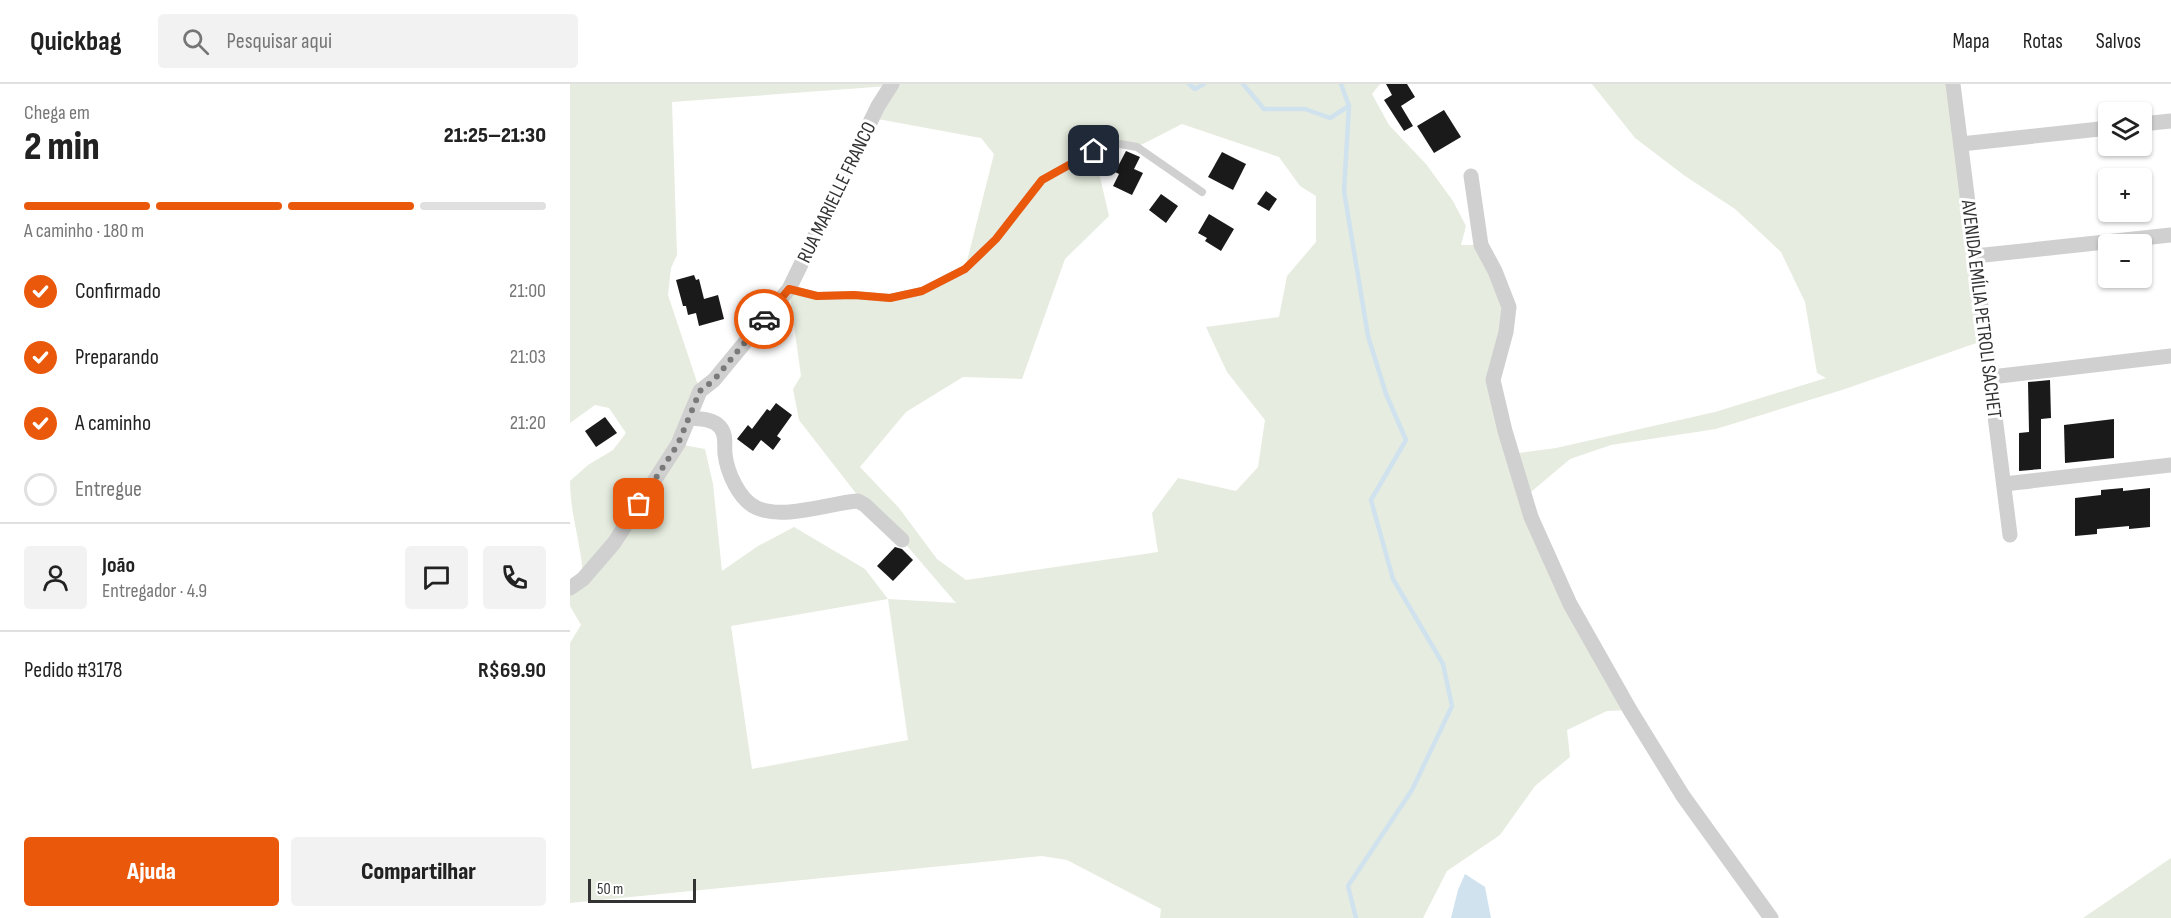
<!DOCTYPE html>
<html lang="pt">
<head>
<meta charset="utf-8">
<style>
  body { margin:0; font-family:"Sofia Sans Condensed",sans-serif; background:#f2f2f2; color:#222; height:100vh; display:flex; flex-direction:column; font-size:22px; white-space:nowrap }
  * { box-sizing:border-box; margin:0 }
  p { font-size:20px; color:#767676 }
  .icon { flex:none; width:33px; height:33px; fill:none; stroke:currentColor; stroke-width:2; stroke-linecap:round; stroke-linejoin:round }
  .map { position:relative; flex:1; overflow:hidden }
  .details { display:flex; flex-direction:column; background:#fff; width:570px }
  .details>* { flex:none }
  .fabs { position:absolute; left:1528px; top:18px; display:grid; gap:12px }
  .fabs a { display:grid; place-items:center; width:54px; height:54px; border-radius:6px; background:#fff; box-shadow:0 2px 4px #0004; font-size:30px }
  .scale { position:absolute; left:18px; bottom:15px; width:108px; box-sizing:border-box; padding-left:6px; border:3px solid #333; border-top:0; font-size:16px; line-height:21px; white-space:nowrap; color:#333; -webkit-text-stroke:4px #fff; paint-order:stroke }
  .pin { position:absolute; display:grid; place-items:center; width:51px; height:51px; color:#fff; margin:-26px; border-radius:12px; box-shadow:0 3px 9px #0006 }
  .courier { position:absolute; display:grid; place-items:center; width:60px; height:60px; margin:-30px; border:4px solid #ea580c; border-radius:50%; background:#fff; color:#222; box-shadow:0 2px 8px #0007 }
  .overview em { font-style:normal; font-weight:800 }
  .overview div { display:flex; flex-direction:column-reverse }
  .overview { display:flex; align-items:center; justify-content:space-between; height:102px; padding:0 24px }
  h1 { font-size:39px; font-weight:800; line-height:45px }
  .bar { display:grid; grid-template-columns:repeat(4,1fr); gap:9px 6px; align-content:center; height:72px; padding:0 24px }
  .bar i { height:8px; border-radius:4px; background:#e0e0e0 }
  .bar .selected { background:#ea580c }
  .bar p { grid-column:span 4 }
  .line { display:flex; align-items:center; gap:15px; padding:0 24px; border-top:2px solid #e0e0e0 }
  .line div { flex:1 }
  .round { display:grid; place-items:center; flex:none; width:63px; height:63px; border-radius:6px; background:#f2f2f2 }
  ol { padding:0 24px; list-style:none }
  li { display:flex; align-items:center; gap:18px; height:66px }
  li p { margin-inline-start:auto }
  li .icon { padding:6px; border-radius:50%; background:#ea580c; color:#fff; stroke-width:4 }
  li:last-child { color:#767676 }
  li i { width:33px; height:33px; border:3px solid #e0e0e0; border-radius:50% }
  .primary-button { display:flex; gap:12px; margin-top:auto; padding:12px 24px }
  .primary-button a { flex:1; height:69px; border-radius:6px; background:#ea580c; color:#fff; font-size:24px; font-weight:800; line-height:69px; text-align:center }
  .primary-button a+a { background:#f2f2f2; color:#222 }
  header { display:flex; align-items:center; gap:36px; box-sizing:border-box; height:84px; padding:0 30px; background:#fff; border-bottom:2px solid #e0e0e0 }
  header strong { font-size:28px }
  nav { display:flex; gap:33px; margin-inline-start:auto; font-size:21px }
  .search { width:420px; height:54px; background:#f2f2f2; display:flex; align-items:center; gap:15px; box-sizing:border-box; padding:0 21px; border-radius:6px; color:#767676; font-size:22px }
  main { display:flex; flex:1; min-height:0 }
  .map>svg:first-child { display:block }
  .green { fill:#e6ecdf; fill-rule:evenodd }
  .water { fill:#cfe2ee }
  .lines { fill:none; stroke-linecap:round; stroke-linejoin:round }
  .stream { stroke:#cfe2ee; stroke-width:4.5 }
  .building { fill:#1a1a1a }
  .lane { stroke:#d0d0d0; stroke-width:8 }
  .street { stroke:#d0d0d0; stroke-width:15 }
  .done { stroke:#7a7a7a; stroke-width:6; stroke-dasharray:0 10.8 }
  .route { stroke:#ea580c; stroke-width:8 }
  .labels { text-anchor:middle; stroke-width:6; stroke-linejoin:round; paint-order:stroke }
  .street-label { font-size:20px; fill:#333; stroke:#fff }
</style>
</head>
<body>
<header>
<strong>Quickbag</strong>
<div class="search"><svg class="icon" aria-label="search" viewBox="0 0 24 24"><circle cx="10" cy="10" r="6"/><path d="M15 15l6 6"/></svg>Pesquisar aqui</div>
<nav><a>Mapa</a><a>Rotas</a><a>Salvos</a></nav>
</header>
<main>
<section class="details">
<div class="overview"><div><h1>2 min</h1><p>Chega em</p></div><em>21:25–21:30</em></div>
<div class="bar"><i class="selected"></i><i class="selected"></i><i class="selected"></i><i></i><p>A caminho · 180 m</p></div>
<ol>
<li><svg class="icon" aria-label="check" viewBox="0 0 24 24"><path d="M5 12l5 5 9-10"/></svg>Confirmado<p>21:00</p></li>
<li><svg class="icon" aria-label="check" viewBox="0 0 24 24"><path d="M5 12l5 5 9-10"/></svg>Preparando<p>21:03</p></li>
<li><svg class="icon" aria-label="check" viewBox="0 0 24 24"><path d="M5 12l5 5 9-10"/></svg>A caminho<p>21:20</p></li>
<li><i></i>Entregue</li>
</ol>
<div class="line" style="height:108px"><a class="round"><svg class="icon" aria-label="person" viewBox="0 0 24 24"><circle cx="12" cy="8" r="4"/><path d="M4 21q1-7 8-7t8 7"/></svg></a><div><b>João</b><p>Entregador · 4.9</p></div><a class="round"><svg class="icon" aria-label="chat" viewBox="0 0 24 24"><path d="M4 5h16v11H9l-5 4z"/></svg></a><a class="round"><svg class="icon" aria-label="phone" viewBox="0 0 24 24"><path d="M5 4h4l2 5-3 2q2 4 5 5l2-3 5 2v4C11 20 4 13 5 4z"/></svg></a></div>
<div class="line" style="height:78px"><div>Pedido #3178</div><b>R$69.90</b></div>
<div class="primary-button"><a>Ajuda</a><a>Compartilhar</a></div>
</section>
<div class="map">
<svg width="1601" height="834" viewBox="0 0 1601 834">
  <rect width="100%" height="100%" fill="#fff"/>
  <!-- green -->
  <g class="green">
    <path d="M 0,0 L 810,0 L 802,10 L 819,41 L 856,80 L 883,117 L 896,142 L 891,161 L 911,161 L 939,223 L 923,296 L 942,370 L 986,364 L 1145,328 L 1256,294 L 1247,289 L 1235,218 L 1211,168 L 1165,125 L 1115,92 L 1065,54 L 1022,0 L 1379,0 L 1412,257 L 1275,305 L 1146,345 L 1041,361 L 1000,375 L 955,413 L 1060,626 L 1037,627 L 997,646 L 1000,673 L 965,702 L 930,751 L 877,787 L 853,834 L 590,834 L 591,825 L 497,776 L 472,772 L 0,819 L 0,559 L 11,541 L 0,522 L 0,504 L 13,495 C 12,462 0,431 0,397 L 18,381 L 43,366 L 56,349 L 39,324 L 25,321 L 0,339 ZM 319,2 L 302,34 L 411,54 L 424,70 L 395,185 C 381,192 367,201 353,207 C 318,221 254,214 219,205 L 231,292 L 223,305 L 229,336 L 295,421 L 332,456 L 386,519 L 318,515 L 295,485 L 224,443 L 188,462 L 152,487 L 143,400 L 135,365 L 108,360 L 130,307 L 98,211 L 101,184 L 107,171 L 102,18 ZM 612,40 L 709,73 L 730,102 L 746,112 L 746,158 L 717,192 L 709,233 L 636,243 L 657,288 L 695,336 L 688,383 L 666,407 L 608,394 L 582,429 L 588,468 L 396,496 L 367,475 L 329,424 L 290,383 L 336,328 L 393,293 L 452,295 L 495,175 L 539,132 L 524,67 L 550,60 L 567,63 ZM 318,515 L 338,656 L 182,685 L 161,542 Z"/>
    <path d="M 1601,774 L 1601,834 L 1513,834 Z"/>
  </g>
  <!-- water -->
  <path class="water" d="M 895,790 L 915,803 L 921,834 L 881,834 L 888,806 Z"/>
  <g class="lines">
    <!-- stream -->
    <g class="stream">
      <path d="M 619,0 L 625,5 L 634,0"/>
      <path d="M 673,0 L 694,25 L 735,25 L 760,34 L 779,22"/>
      <path d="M 771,0 L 779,22 L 774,107 L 798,252 L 816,310 L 836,356 L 801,416 L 823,495 L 873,580 L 882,622 L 842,706 L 778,802 L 786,834"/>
    </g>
  </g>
  <!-- building -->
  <g class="building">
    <path d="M 816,0 L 837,0 L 845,13 L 831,22 L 843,42 L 834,47 L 814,16 L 822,11 Z"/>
    <path d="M 874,26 L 891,53 L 864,69 L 847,42 Z"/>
    <path d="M 556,67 L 570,73 L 564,85 L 573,89 L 562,111 L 543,102 L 549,90 L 545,88 Z"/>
    <path d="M 652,68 L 676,80 L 663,106 L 638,93 Z"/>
    <path d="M 696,107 L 707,115 L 699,127 L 687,120 Z"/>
    <path d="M 591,110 L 608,122 L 596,139 L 579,126 Z"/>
    <path d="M 639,130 L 664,145 L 651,167 L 635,157 L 637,154 L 628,149 Z"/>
    <path d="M 124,191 L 126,196 L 129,195 L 134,215 L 148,211 L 154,235 L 129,242 L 126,229 L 118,231 L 116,222 L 113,222 L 106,196 Z"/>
    <path d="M 1480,296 L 1481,334 L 1471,335 L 1471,385 L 1449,387 L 1449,349 L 1459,348 L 1458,298 Z"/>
    <path d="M 206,319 L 222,331 L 207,352 L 211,355 L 203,366 L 191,356 L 183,367 L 167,355 L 178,341 L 182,345 L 197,325 L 200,327 Z"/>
    <path d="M 35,333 L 47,349 L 26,363 L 15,347 Z"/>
    <path d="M 1544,335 L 1544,374 L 1495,379 L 1494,341 Z"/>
    <path d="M 1553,404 L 1553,407 L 1580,404 L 1580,443 L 1559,445 L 1559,442 L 1527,445 L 1527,450 L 1505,452 L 1505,414 L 1531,411 L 1531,406 Z"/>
    <path d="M 325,463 L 332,465 L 343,476 L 323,497 L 307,482 Z"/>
  </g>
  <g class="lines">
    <!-- lane -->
    <path class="lane" d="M 219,205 L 247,212 L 284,211 L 320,214 L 352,207 L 395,185 L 426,155 L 472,96 L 524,67 L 550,60 L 567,63 L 632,108"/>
    <!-- street -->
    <g class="street">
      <path d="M 1383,0 L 1440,451"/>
      <path d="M 1572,40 L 1601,37"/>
      <path d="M 1391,60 L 1539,44"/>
      <path d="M 901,92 L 911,161 L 925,187 L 939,223 L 936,248 L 923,296 L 935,347 L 961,433 L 1000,520 L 1060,626 L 1113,712 L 1201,834"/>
      <path d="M 1405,172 L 1601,151"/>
      <path d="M 1421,293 L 1601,272"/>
      <path d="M 120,334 C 131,335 143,335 150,343 C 157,351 154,361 155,370 C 157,388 169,416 187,424 C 214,436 259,419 288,417 L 295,421 L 332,456"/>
      <path d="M 1434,400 L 1601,381"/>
      <path d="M 0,504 L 13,495 L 44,459 L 108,360 L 130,307 L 144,296 L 219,205 L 308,22 L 322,0"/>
    </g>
  </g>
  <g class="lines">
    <!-- done -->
    <path class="done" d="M 69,420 L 108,360 L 130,307 L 144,296 L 194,235"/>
    <!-- route -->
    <path class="route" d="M 194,235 L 219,205 L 247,212 L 284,211 L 320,214 L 352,207 L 395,185 L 426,155 L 472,96 L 524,67"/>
  </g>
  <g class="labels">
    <!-- street labels -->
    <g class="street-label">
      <text transform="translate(266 108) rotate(-64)" y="7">RUA MARIELLE FRANCO</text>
      <text transform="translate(1412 225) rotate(83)" y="7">AVENIDA EMÍLIA PETROLI SACHET</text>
    </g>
  </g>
</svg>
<div class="fabs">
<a><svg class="icon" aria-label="layers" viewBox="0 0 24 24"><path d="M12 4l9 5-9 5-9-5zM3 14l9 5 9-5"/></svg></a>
<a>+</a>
<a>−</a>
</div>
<div class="scale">50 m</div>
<div class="pin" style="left:69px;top:420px;background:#ea580c"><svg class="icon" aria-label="bag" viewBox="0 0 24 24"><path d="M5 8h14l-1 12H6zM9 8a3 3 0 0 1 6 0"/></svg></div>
<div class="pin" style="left:524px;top:67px;background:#1f2937"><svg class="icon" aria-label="home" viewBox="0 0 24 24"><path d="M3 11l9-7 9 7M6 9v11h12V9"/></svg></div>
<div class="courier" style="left:194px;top:235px"><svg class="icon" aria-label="car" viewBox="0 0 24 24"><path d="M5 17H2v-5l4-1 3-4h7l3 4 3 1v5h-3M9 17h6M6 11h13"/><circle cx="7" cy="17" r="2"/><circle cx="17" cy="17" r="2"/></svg></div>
</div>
</main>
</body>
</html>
